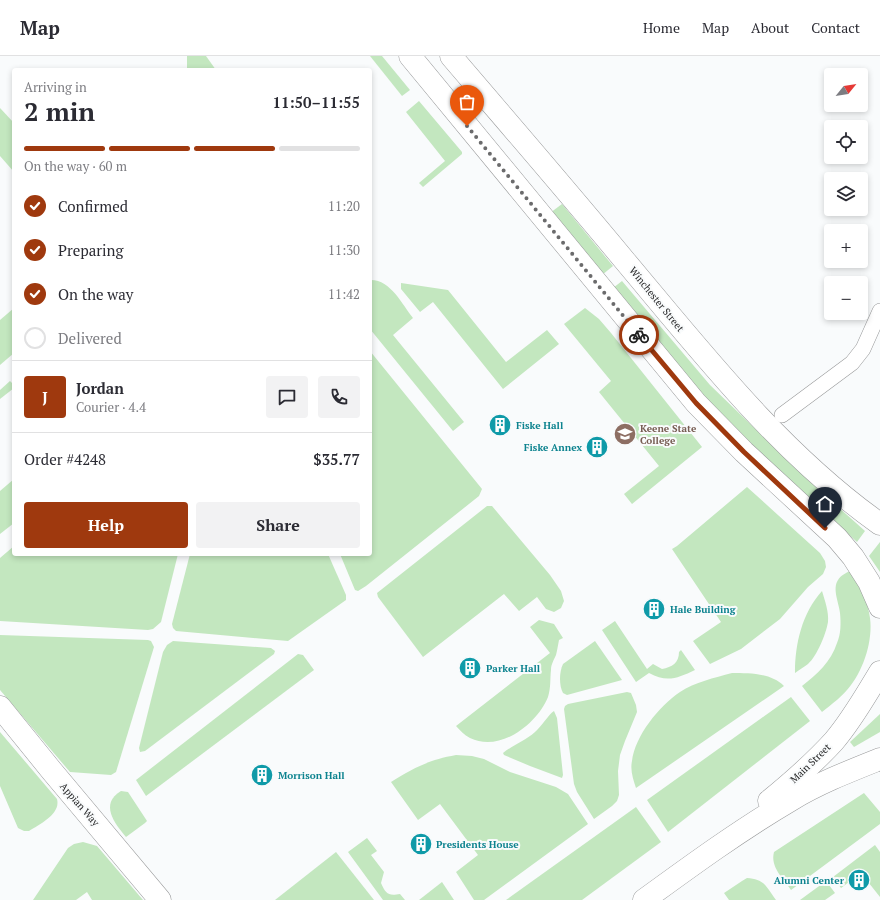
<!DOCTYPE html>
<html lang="en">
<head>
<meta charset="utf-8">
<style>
  body { margin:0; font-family:"PT Serif",serif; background:#f2f2f3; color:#2b2b33; height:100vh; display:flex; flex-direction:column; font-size:15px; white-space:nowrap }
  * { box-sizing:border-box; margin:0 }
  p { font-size:13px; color:#7c7c81 }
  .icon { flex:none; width:22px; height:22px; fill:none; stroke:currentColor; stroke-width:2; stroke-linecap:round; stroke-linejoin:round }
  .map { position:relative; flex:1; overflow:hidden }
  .side { position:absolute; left:12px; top:12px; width:360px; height:488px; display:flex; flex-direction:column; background:#fff; border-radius:4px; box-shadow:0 2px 6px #0003 }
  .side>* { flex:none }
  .needle { width:26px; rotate:60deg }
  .tools { position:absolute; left:824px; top:12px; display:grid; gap:8px }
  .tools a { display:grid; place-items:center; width:44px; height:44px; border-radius:4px; background:#fff; box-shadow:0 2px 6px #0003; font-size:20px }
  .pin { position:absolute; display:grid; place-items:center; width:34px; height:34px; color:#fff; margin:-41px -17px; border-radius:50% 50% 50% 0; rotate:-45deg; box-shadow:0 0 4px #0007 }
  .pin .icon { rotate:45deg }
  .courier { position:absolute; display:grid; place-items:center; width:40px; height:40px; margin:-20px; border:3px solid #9f390e; border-radius:50%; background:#fff; color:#222; box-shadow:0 1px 5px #0007 }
  .headline em { font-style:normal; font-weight:800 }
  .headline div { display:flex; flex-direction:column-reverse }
  .headline { display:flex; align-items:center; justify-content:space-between; height:68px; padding:0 12px }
  h1 { font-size:26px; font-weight:800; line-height:30px }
  .bar { display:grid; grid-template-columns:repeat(4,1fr); gap:6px 4px; align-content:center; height:48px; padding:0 12px }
  .bar i { height:5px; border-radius:3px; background:#e1e1e2 }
  .bar .selected { background:#9f390e }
  .bar p { grid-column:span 4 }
  .line { display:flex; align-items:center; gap:10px; padding:0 12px; border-top:1px solid #e1e1e2 }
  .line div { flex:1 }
  .round { display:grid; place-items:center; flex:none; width:42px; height:42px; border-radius:4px; background:#f2f2f3 }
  ol { padding:0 12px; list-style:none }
  li { display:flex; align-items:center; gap:12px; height:44px }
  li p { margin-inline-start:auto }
  li .icon { padding:4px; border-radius:50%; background:#9f390e; color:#fff; stroke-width:4 }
  li:last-child { color:#7c7c81 }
  li i { width:22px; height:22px; border:2px solid #e1e1e2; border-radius:50% }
  .primary-button { display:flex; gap:8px; margin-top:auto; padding:8px 12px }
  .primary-button a { flex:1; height:46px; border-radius:4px; background:#9f390e; color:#fff; font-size:16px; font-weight:800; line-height:46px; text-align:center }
  .primary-button a+a { background:#f2f2f3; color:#2b2b33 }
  header { display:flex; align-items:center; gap:24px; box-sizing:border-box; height:56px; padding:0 20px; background:#fff; border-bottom:1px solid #e1e1e2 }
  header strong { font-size:19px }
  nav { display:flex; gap:22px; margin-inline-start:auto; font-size:14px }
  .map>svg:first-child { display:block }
  .green { fill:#c3e7bf }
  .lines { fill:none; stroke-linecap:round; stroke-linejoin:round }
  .lane-casing { stroke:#98999a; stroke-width:16 }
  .street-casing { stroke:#98999a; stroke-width:23 }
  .secondary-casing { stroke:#98999a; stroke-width:23 }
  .lane { stroke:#fff; stroke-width:15 }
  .street { stroke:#fff; stroke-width:22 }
  .secondary { stroke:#fff; stroke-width:22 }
  .done { stroke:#6b6b6c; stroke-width:4; stroke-dasharray:0 7.2 }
  .route { stroke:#9f390e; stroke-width:5 }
  .labels { text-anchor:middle; stroke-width:4; stroke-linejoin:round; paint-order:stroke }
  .street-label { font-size:10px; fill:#1e1e1f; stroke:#f9fbfc }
  .culture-label { font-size:10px; font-weight:bold; fill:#0d838f; stroke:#f9fbfc; text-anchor:start }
  .education-label { font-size:10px; font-weight:bold; fill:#785e54; stroke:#f9fbfc; text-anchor:start }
</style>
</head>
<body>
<header>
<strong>Map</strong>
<nav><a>Home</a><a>Map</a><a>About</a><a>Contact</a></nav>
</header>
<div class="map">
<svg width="880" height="844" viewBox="0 0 880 844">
  <rect width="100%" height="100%" fill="#f9fbfc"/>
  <!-- green -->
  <g class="green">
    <path d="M 187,0 L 206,0 L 216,14 L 187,14 Z"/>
    <path d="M 370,0 L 382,0 L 410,34 L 402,40 Z"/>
    <path d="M 419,45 L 462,96 L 462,98 L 423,131 L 419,127 L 445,105 L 406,56 Z"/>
    <path d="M 0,52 L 14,67 L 14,116 L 0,100 Z"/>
    <path d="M 562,148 L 613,210 L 602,219 L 550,157 Z"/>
    <path d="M 370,224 C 390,223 402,248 413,262 L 393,279 L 464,366 L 453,375 L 370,273 Z"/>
    <path d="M 622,225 L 710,329 L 808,424 L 865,475 L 857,486 L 768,405 L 684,320 L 613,232 Z"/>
    <path d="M 401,227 L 448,234 L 506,306 L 547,274 L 559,288 L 503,333 L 433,246 L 420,256 L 401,233 Z"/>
    <path d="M 14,252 L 14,297 L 0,309 L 0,264 Z"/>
    <path d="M 585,252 L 599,263 L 611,277 L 702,391 L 632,448 L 624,438 L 659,410 L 599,336 L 611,325 L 564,268 Z"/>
    <path d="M 370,295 L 482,433 L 479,440 L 366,530 L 358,535 L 355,534 L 340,498 L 370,498 Z"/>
    <path d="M 10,325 L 14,329 L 14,332 L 0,343 L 0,334 Z"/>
    <path d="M 14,423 L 14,467 L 0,478 L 0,435 Z"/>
    <path d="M 747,431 L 820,497 L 825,505 L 826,511 L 823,518 L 808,531 L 780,563 L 741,593 L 710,608 L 693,585 L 721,566 L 672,493 L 677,490 Z"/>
    <path d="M 487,450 L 492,450 L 550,519 L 561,535 L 564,545 L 561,552 L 554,556 L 546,553 L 537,541 L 519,555 L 504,538 L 423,601 L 378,541 L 377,537 Z"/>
    <path d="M 880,486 L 880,516 L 869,500 Z"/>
    <path d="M 14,490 L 14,498 L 178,498 L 161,566 L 153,573 L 148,574 L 0,565 L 0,502 Z"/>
    <path d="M 190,498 L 328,498 L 346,539 L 346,544 L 288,585 L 176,575 L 173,572 L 172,568 Z"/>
    <path d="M 850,515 C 860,528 868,546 870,562 C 873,584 864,612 851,629 C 843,640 832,648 822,656 L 802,630 C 817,618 831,606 837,587 C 841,578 841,567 840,557 C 839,547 832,533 838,524 C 841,519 846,517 850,515 Z"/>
    <path d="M 822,535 C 825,545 829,556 828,566 C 826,578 817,600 808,608 C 804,611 799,614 795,617 C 795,588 802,557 822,535 Z"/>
    <path d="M 539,564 L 554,568 L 563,582 L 559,584 C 558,589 557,595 556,599 C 554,604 551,608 551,614 C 550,622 551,632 548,641 C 537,668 500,697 470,682 C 464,679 460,674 456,670 L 550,597 L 530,571 Z"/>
    <path d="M 615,565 L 647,613 L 653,608 L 662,613 C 672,611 679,607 679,596 L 681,594 L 695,614 C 678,622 667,627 649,617 L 636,626 L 602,574 Z"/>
    <path d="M 0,579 L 148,584 L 151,585 L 154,591 L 116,716 L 111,719 L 70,716 L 0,634 Z"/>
    <path d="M 173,585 L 271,592 L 275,595 L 274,598 L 145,695 L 140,696 L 139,692 L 163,596 L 167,589 Z"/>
    <path d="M 595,585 L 622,624 L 567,639 L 563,637 C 559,630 559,616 563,608 Z"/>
    <path d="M 298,598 L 303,599 L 314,614 L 146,740 L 136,724 Z"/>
    <path d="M 732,617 C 749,617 771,617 784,630 L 636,732 C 633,723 630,714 632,705 C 635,680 659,650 680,636 C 695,626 714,622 732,617 Z"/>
    <path d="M 627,636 L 631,637 L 636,649 L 637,656 L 625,685 L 620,699 L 618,715 L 619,739 L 617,745 L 612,750 L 594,763 L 577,736 L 574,728 L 564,653 L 565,650 L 568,648 Z"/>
    <path d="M 791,641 L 810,665 L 668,776 L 647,744 Z"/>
    <path d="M 554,655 L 557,662 L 563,719 L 562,722 L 530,710 L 504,699 L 503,697 C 513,689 525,685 535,676 C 541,671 549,658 554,655 Z"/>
    <path d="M 880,658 L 880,676 L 854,691 L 850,686 Z"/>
    <path d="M 0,676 L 57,743 C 61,758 40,768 29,775 L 24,775 L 18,772 L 0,730 Z"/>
    <path d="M 456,699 L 472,700 L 484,703 L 510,716 L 556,731 L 568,738 L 588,768 L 484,844 L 474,844 L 456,816 L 478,799 L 440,748 L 418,764 L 391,726 C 414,712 428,704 456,699 Z"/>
    <path d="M 121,735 L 128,736 L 147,765 L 145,767 L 126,781 C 115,768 99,748 121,735 Z"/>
    <path d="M 864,737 L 880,756 L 880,768 L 791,834 C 783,822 770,811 774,796 Z"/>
    <path d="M 636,751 L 661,786 L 582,844 L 506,844 Z"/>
    <path d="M 367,782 L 377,795 L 371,799 L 384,816 L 381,827 C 386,838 388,840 400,838 L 405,844 L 383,844 L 348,796 Z"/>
    <path d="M 83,786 L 97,790 L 143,844 L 92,844 L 87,836 L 76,844 L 33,844 L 68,792 L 74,788 Z"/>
    <path d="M 875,789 L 880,796 L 880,841 L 861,817 L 841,832 L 833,821 Z"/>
    <path d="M 336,796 L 374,844 L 275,844 Z"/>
    <path d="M 747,822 C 765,823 766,831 776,844 L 729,844 L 724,837 L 742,825 Z"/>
    <path d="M 826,825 L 835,837 L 825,844 L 800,844 Z"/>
    <path d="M 442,826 L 454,844 L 419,844 Z"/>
  </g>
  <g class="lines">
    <!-- lane casing -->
    <g class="lane-casing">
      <path id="lane" d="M 782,359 L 852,307 L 863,293 L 880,255"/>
    </g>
    <!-- street casing -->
    <g class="street-casing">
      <path id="street" d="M 0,651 L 51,714 L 160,844"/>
    </g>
    <!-- secondary casing -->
    <g class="secondary-casing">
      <g id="secondary">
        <path d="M 410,0 L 696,347 L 744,396 L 837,482 L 853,501 L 869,526 L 880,551"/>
        <path d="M 451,0 C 509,68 568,136 625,205 C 703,298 780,397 880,468"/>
        <path d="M 769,745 C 791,727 814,707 834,685 C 852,664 866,639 880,616"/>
        <path d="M 644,844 C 692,809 740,774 791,744 C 819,727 850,715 880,703"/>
      </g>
    </g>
    <!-- lane -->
    <use href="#lane" class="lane"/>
    <!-- street -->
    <use href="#street" class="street"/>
    <!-- secondary -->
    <use href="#secondary" class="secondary"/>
  </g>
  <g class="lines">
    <!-- done -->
    <path class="done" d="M 467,70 L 639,279"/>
    <!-- route -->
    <path class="route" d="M 639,279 L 696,347 L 744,396 L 825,472"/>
  </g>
  <!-- icons -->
  <defs>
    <g id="building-disc" transform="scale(1.15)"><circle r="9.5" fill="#0f9aa8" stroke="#f9fbfc"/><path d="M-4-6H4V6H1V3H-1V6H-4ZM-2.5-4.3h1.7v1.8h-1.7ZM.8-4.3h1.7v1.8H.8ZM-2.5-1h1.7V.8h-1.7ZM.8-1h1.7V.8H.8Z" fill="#fff"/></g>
    <g id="university-disc" transform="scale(1.15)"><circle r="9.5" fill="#8d6e63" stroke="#f9fbfc"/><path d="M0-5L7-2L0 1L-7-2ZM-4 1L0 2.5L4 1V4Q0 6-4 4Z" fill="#fff"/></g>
  </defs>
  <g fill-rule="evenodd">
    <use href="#building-disc" x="500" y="369"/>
    <use href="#university-disc" x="625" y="378"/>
    <use href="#building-disc" x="597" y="391"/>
    <use href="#building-disc" x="654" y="553"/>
    <use href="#building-disc" x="470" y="612"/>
    <use href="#building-disc" x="262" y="719"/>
    <use href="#building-disc" x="421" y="788"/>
    <use href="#building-disc" x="859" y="824"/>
  </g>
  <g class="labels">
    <!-- street labels -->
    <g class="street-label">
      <text transform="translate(657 243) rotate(51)" y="4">Winchester Street</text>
      <text transform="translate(810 707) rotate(-44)" y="4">Main Street</text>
      <text transform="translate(80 748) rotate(49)" y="4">Appian Way</text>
    </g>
    <!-- culture labels -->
    <g class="culture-label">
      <text x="516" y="373">Fiske Hall</text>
      <text x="582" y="395" text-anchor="end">Fiske Annex</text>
      <text x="670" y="557">Hale Building</text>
      <text x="486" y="616">Parker Hall</text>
      <text x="278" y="723">Morrison Hall</text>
      <text x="436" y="792">Presidents House</text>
      <text x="844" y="828" text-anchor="end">Alumni Center</text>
    </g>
    <!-- education labels -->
    <g class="education-label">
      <text x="640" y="376">Keene State<tspan x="640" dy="12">College</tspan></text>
    </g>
  </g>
</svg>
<div class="tools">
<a><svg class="needle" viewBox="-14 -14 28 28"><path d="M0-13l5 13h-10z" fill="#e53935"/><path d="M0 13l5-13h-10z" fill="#7c7c81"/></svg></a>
<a><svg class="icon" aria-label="locate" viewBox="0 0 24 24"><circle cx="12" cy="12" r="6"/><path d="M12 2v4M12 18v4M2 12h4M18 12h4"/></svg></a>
<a><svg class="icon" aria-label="layers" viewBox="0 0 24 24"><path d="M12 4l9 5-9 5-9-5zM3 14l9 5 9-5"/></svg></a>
<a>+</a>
<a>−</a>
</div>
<div class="pin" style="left:467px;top:70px;background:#ea580c"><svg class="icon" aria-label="bag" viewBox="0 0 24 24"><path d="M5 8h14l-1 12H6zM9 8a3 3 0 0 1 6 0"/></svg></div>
<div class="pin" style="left:825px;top:472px;background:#1f2937"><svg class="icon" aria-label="home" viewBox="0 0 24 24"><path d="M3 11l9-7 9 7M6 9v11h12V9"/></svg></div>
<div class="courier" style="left:639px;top:279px"><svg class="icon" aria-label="bike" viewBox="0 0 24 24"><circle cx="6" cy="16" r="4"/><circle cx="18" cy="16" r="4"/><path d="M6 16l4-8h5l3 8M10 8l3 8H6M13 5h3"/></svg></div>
<section class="side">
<div class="headline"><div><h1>2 min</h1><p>Arriving in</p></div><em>11:50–11:55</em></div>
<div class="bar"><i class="selected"></i><i class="selected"></i><i class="selected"></i><i></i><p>On the way · 60 m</p></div>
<ol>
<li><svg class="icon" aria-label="check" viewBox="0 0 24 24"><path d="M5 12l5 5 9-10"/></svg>Confirmed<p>11:20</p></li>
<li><svg class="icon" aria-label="check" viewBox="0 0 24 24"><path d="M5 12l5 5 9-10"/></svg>Preparing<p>11:30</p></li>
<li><svg class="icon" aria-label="check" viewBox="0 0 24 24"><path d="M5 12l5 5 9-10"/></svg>On the way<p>11:42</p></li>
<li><i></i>Delivered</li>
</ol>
<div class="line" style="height:72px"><b class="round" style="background:#9f390e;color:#fff">J</b><div><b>Jordan</b><p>Courier · 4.4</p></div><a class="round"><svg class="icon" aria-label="chat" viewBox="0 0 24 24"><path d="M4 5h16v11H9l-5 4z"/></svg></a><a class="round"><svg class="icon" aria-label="phone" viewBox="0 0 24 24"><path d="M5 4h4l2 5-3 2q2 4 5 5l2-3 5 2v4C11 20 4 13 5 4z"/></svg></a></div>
<div class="line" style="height:52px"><div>Order #4248</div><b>$35.77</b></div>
<div class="primary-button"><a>Help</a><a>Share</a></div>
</section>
</div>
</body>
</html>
